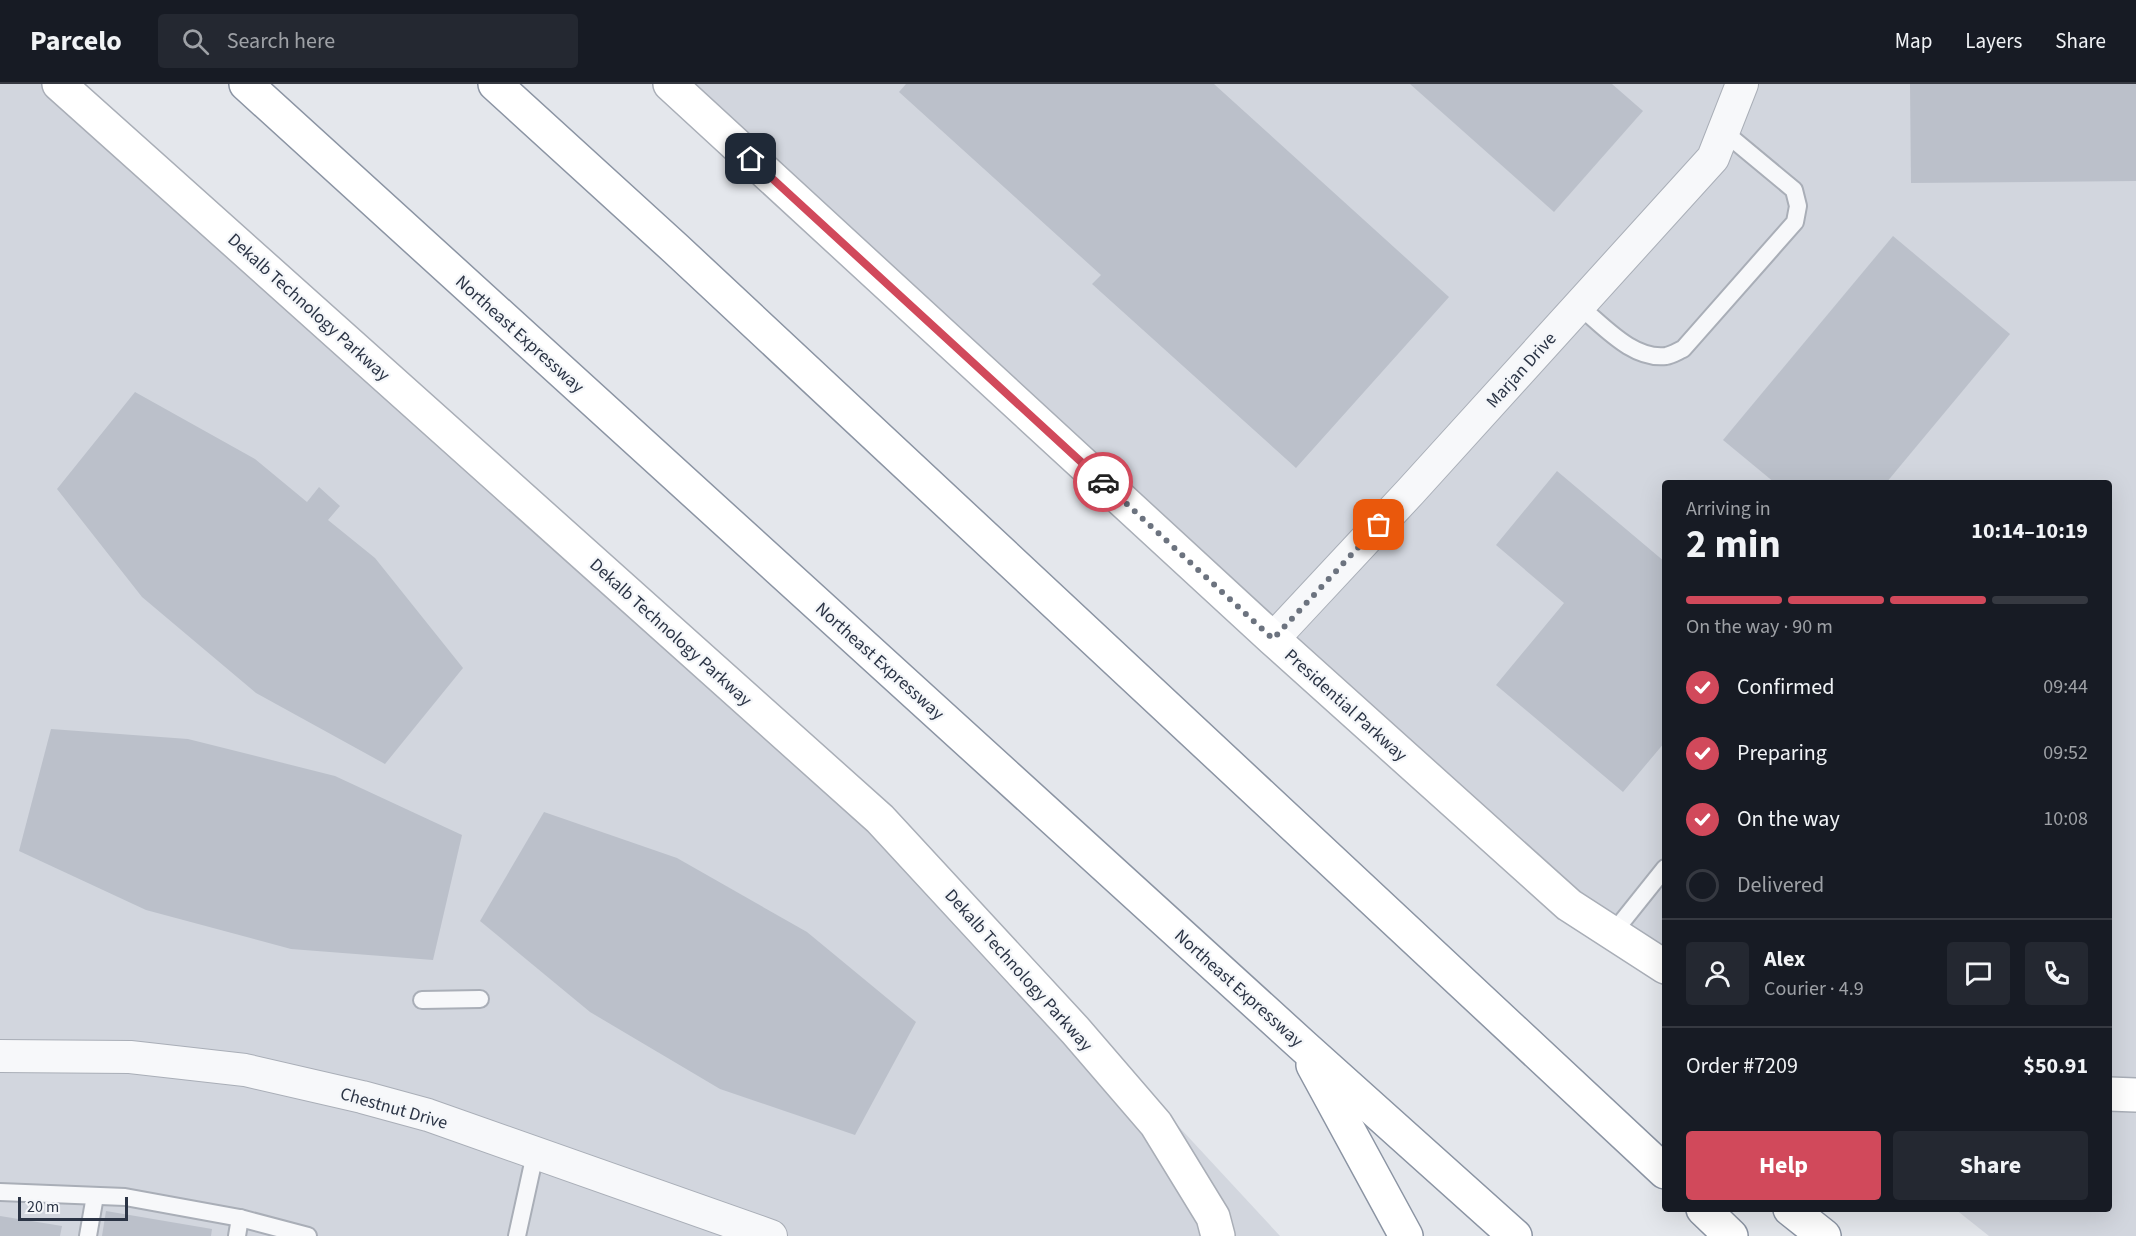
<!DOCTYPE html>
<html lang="en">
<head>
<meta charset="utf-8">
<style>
  body { margin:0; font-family:"Source Sans 3",sans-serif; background:#242831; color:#f1f3f6; height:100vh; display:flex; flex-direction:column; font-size:22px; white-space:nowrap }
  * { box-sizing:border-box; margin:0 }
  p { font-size:20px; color:#9ea1a6 }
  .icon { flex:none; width:33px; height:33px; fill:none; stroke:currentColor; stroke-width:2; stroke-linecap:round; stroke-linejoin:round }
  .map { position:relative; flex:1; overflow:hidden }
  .panel { position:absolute; left:1662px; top:396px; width:450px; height:732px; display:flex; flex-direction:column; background:#171b24; border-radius:6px; box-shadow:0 6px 24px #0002 }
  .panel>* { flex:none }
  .scale { position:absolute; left:18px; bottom:15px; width:110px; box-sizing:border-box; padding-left:6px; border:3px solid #2b3445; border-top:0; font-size:16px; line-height:21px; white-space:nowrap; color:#2b3445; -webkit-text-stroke:4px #f4f6f9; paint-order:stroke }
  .pin { position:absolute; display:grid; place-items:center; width:51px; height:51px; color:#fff; margin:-26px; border-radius:12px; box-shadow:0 3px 9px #0006 }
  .courier { position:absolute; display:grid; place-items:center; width:60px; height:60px; margin:-30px; border:4px solid #d1495b; border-radius:50%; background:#fff; color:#222; box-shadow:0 2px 8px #0007 }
  .overview em { font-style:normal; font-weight:700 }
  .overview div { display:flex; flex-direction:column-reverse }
  .overview { display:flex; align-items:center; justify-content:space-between; height:102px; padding:0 24px }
  h1 { font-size:39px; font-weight:700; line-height:45px }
  .bar { display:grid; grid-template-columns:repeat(4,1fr); gap:9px 6px; align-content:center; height:72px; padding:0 24px }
  .bar i { height:8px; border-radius:4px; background:#363941 }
  .bar .active { background:#d1495b }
  .bar p { grid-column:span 4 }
  .line { display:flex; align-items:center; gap:15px; padding:0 24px; border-top:2px solid #363941 }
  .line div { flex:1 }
  .round { display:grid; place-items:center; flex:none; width:63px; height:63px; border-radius:6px; background:#242831 }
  ol { padding:0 24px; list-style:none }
  li { display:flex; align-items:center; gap:18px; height:66px }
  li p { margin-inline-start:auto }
  li .icon { padding:6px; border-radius:50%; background:#d1495b; color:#fff; stroke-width:4 }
  li:last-child { color:#9ea1a6 }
  li i { width:33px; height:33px; border:3px solid #363941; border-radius:50% }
  .primary-button { display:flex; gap:12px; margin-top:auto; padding:12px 24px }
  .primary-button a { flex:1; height:69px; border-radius:6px; background:#d1495b; color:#fff; font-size:24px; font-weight:700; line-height:69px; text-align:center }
  .primary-button a+a { background:#242831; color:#f1f3f6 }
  header { display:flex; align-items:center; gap:36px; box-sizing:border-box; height:84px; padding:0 30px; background:#171b24; border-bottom:2px solid #363941 }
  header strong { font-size:28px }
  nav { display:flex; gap:33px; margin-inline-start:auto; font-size:21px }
  .search { width:420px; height:54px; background:#242831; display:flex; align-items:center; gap:15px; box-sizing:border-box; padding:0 21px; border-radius:6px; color:#9ea1a6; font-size:22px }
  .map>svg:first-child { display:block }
  .built { fill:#d2d6de }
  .building { fill:#bbc0ca }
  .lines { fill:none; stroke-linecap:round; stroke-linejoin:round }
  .lane-casing { stroke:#a9aeb7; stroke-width:20 }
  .street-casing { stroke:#a9aeb7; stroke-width:34 }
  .secondary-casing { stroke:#a9aeb7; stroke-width:36 }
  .highway-casing { stroke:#8b94a3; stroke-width:36 }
  .lane { stroke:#f7f8fa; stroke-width:16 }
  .street { stroke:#f7f8fa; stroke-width:32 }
  .secondary { stroke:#fff; stroke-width:33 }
  .highway { stroke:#fff; stroke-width:33 }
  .done { stroke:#6c737f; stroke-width:6; stroke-dasharray:0 10.8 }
  .route { stroke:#d1495b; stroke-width:8 }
  .labels { text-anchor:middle; stroke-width:4.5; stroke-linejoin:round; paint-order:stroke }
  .street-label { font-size:18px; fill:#2b3445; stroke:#f4f6f9 }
</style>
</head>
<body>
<header>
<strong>Parcelo</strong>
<div class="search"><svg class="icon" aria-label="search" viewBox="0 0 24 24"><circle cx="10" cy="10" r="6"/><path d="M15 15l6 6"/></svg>Search here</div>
<nav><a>Map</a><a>Layers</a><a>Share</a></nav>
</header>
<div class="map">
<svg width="2136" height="1152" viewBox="0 0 2136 1152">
  <rect width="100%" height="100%" fill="#e4e7ec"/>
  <!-- built -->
  <g class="built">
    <path d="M 0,0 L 78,0 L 914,757 L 1280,1152 L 0,1152 Z"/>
    <path d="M 670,0 L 2136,0 L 2136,1152 L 1989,1152 L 1955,1125 L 2109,1125 L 2109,399 L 1665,399 L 1665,895 Z"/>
  </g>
  <!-- building -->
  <g class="building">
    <path d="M 906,0 L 1214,0 L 1449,213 L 1296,384 L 1092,200 L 1101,191 L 899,8 Z"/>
    <path d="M 1410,0 L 1612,0 L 1643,27 L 1554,128 Z"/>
    <path d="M 1910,0 L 2136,0 L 2136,97 L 1911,99 Z"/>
    <path d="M 1893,152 L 2010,250 L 1886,399 L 1775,399 L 1723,356 Z"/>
    <path d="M 135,308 L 255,375 L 307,418 L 319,403 L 340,422 L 328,436 L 375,474 L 463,584 L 385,680 L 256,609 L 142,513 L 57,405 Z"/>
    <path d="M 1557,387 L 1665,478 L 1665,658 L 1623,708 L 1496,601 L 1564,519 L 1496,461 Z"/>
    <path d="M 51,645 L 188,655 L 335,692 L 462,751 L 433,876 L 291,865 L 146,826 L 19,767 Z"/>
    <path d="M 544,728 L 677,774 L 807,848 L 916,938 L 855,1051 L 720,1005 L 590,928 L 480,837 Z"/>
    <path d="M 106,1127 L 212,1145 L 211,1152 L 102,1152 Z"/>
    <path d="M 0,1132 L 62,1142 L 60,1152 L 0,1152 Z"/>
  </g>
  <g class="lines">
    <!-- lane casing -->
    <g class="lane-casing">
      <g id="lane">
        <path d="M 1579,222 C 1603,241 1632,276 1666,272 C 1672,271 1678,267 1683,265 L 1795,138 L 1798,122 L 1794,106 L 1723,47"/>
        <path d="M 1613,849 L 1665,784"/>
        <path d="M 422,916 L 480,915"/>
        <path d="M 0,1108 L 125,1113 L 240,1134 L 308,1152"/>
        <path d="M 88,1152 L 95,1112"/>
        <path d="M 237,1152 L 240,1134"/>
        <path d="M 517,1152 L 535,1070"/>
      </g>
    </g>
    <!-- street casing -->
    <g class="street-casing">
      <g id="street">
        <path d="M 1273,555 L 1411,407 L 1713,74 L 1742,0"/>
        <path d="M 0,972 L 130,973 L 245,986 L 362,1013 L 428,1031 L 771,1152"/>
      </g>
    </g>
    <!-- secondary casing -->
    <g class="secondary-casing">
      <g id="secondary">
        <path d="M 59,0 L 880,735 L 1075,946 L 1156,1040 L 1213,1133 L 1218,1152"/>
        <path d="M 670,0 L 1273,555 L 1569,821 L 1665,883"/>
        <path d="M 2109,1010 L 2136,1011"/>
      </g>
    </g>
    <!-- highway casing -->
    <g class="highway-casing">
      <g id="highway">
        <path d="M 246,0 L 1302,961 L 1515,1152"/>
        <path d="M 495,0 L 676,165 L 1665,1088"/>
        <path d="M 1313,981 L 1406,1152"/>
        <path d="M 1703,1125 L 1731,1152"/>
        <path d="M 1790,1125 L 1824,1152"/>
      </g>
    </g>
    <!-- lane -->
    <use href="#lane" class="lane"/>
    <!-- street -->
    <use href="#street" class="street"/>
    <!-- secondary -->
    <use href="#secondary" class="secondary"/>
    <!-- highway -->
    <use href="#highway" class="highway"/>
  </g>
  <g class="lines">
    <!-- done -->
    <path class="done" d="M 1103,398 L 1273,555 L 1379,441"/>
    <!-- route -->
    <path class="route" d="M 751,75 L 1103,398"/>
  </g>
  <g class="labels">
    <!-- street labels -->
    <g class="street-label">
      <text transform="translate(309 223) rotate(42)" y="6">Dekalb Technology Parkway</text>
      <text transform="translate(520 250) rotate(42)" y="6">Northeast Expressway</text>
      <text transform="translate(1521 286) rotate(-48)" y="6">Marjan Drive</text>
      <text transform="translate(671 548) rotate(42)" y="6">Dekalb Technology Parkway</text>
      <text transform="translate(880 577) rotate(42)" y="6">Northeast Expressway</text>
      <text transform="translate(1346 621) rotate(42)" y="6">Presidential Parkway</text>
      <text transform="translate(1019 886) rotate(48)" y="6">Dekalb Technology Parkway</text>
      <text transform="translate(1239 904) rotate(42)" y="6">Northeast Expressway</text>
      <text transform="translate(394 1024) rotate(16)" y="6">Chestnut Drive</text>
    </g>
  </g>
</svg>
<div class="scale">20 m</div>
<div class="pin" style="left:1379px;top:441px;background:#ea580c"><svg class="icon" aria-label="bag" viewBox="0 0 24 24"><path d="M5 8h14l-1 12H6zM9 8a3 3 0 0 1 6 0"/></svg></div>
<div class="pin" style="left:751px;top:75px;background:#1f2937"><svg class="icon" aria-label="home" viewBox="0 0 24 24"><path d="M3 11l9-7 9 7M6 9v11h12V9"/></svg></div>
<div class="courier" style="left:1103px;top:398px"><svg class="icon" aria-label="car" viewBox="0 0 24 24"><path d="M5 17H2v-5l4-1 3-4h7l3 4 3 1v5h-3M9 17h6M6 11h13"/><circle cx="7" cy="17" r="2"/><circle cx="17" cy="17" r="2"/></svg></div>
<section class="panel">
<div class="overview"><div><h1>2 min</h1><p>Arriving in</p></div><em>10:14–10:19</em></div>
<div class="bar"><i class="active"></i><i class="active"></i><i class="active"></i><i></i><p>On the way · 90 m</p></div>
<ol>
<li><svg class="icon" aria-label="check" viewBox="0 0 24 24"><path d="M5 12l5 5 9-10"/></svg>Confirmed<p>09:44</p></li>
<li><svg class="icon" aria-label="check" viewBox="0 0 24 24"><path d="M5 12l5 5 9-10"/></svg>Preparing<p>09:52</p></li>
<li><svg class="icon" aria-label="check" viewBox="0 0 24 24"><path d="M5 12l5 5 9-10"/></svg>On the way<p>10:08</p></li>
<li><i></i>Delivered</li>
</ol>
<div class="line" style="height:108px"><a class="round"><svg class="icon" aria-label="person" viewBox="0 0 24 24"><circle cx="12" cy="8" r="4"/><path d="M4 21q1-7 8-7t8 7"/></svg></a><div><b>Alex</b><p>Courier · 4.9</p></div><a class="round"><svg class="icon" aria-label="chat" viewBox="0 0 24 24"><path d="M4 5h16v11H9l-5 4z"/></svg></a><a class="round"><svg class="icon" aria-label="phone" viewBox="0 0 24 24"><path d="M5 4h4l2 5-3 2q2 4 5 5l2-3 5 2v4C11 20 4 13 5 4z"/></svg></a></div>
<div class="line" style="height:78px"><div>Order #7209</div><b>$50.91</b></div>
<div class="primary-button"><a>Help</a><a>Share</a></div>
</section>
</div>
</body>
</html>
